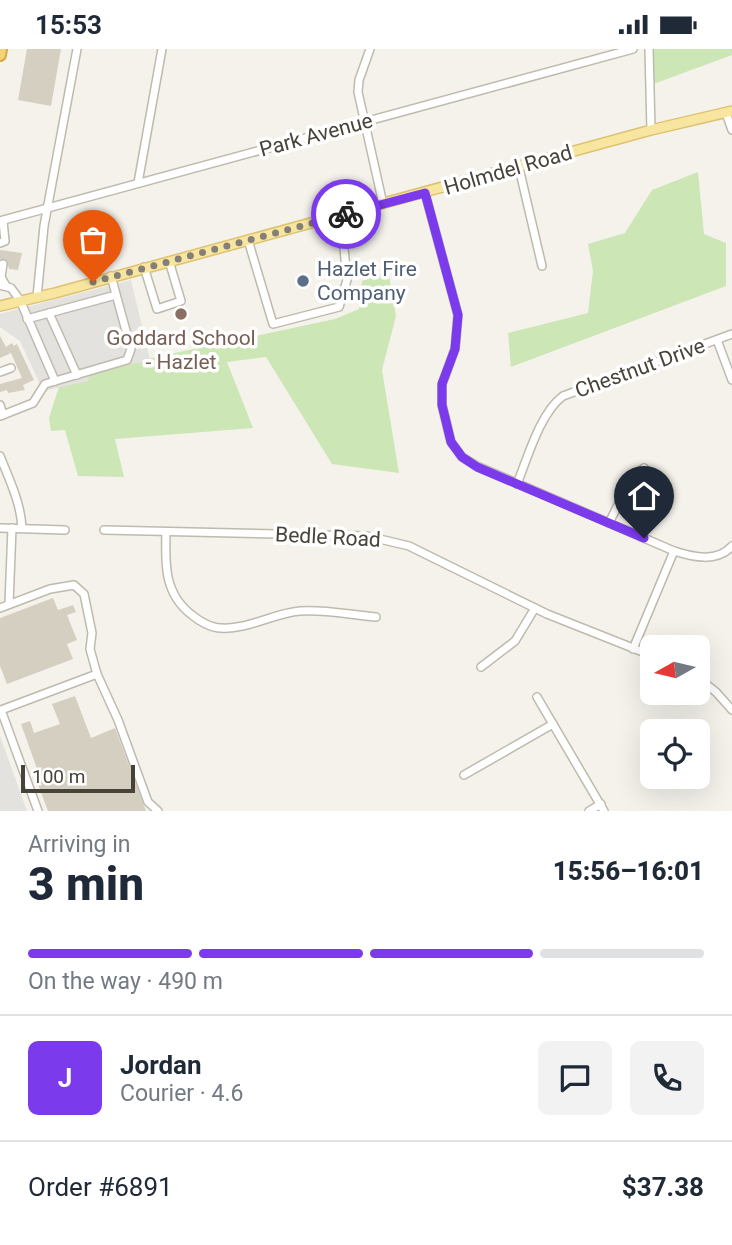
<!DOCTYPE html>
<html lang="en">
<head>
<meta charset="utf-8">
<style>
  body { margin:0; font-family:Roboto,sans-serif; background:#f2f2f3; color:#1f2937; height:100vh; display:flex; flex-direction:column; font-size:26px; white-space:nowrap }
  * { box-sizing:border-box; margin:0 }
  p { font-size:23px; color:#747a83 }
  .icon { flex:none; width:38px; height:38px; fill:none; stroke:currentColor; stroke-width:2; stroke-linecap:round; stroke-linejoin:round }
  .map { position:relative; height:762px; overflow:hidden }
  .side { display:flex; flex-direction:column; background:#fff; flex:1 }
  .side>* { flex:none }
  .needle { width:46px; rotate:262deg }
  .fabs { position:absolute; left:640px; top:586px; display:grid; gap:14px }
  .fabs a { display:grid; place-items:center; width:70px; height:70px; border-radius:10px; background:#fff; box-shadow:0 7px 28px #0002; font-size:35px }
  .scale { position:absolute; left:21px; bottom:18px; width:114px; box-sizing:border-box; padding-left:7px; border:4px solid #484339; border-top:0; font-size:19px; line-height:24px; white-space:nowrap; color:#484339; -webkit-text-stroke:5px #fff; paint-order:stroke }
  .pin { position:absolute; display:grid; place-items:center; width:60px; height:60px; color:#fff; margin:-72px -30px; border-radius:50% 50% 50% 0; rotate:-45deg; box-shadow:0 0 7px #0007 }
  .pin .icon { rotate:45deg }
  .courier { position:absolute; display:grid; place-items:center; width:70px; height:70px; margin:-35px; border:5px solid #7c3aed; border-radius:50%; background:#fff; color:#222; box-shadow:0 2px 9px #0007 }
  .overview em { font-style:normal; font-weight:800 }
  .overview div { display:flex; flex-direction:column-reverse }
  .overview { display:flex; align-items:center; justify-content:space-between; height:119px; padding:0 28px }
  h1 { font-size:46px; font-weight:800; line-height:52px }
  .bar { display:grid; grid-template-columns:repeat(4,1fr); gap:10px 7px; align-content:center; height:84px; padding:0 28px }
  .bar i { height:9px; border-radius:5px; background:#e0e1e3 }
  .bar .active { background:#7c3aed }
  .bar p { grid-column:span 4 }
  .line { display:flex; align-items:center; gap:18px; padding:0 28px; border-top:2px solid #e0e1e3 }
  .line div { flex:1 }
  .round { display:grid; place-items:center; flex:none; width:74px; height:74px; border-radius:10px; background:#f2f2f3 }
  .status { display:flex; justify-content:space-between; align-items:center; height:49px; padding:0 35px; background:#fff; direction:ltr }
  .status svg { height:19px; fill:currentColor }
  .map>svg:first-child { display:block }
  .green { fill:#cde6b6 }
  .parking { fill:#e3e2df }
  .building { fill:#d5cfc1 }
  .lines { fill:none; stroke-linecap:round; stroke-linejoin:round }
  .minor-tunnel { stroke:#d2cfc7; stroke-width:7; stroke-dasharray:7 3.5; stroke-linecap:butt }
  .minor-casing { stroke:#bfbaae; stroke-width:10 }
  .major-casing { stroke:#ddc370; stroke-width:12 }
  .highway-casing { stroke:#d4a945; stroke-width:14 }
  .minor { stroke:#fff; stroke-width:7 }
  .major { stroke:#f8e5a0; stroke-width:9 }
  .highway { stroke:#f5d375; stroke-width:10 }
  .done { stroke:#848077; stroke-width:7; stroke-dasharray:0 12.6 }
  .route { stroke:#7c3aed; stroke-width:9 }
  .service-dot { fill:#5c6f8a; stroke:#fff; stroke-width:2.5 }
  .education-dot { fill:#8d6e63; stroke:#fff; stroke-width:2.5 }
  .labels { text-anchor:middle; stroke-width:7; stroke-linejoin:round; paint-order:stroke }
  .street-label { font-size:21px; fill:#484339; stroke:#fff }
  .service-label { font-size:21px; fill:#4e5e75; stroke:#fff; text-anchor:start }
  .education-label { font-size:21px; fill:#785e54; stroke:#fff }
</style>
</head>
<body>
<div class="status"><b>15:53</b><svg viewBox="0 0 49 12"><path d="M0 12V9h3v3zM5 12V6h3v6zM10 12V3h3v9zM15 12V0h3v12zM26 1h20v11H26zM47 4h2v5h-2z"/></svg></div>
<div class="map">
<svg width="732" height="762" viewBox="0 0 732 762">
  <rect width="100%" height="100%" fill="#f4f2eb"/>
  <!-- green -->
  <g class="green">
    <path d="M 649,0 L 732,0 L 732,6 L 648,37 Z"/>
    <path d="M 698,123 L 704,185 L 726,194 L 726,237 L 511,318 L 508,284 L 588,264 L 593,222 L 588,195 L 625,184 L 652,141 Z"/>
    <path d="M 388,221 L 396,267 L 382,321 L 399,424 L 332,415 L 266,308 L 227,313 L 253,379 L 115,390 L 124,428 L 78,427 L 65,381 L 51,382 L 49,369 L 62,328 L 335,270 L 359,260 L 362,232 Z"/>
  </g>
  <!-- parking -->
  <g class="parking">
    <path d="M 131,231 L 150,311 L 90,325 L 88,332 L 43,342 L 20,292 L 0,278 L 0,265 Z"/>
    <path d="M 0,687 L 27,762 L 0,762 Z"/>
  </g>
  <!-- building -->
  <g class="building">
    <path d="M 27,0 L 61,0 L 51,57 L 18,51 Z"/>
    <path d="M 0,201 L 22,204 L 18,221 L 9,220 L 7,211 L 0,210 Z"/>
    <path d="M 0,287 L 6,298 L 12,294 L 14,297 L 17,295 L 34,331 L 23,336 L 25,341 L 8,344 L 7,341 L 0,343 L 0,335 L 22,329 L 11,304 L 0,309 Z"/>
    <path d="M 53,549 L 58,561 L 73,556 L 76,563 L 67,566 L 77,591 L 67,595 L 73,610 L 7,635 L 0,617 L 0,569 Z"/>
    <path d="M 75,647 L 91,689 L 115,679 L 146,762 L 48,762 L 36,730 L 40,728 L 21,675 L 30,672 L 34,684 L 60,675 L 52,655 Z"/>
  </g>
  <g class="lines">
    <!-- minor-tunnel -->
    <path class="minor-tunnel" d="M 3,215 L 6,203"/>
    <!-- minor casing -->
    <g class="minor-casing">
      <g id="minor">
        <path d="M 370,0 L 359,31 L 358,43 L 383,155"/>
        <path d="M 649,0 L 651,81"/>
        <path d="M 726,64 L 732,81"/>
        <path d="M 519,119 L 542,217"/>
        <path d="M 138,134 L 162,0"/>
        <path d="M 425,144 L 458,266 L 455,300 L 442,335 L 442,356 L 451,393 L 462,408 L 477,417 L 674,502 C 693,508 717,514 732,497"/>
        <path d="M 0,172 L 633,0"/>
        <path d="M 248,191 L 273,275 L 339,258 L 347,231 L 344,199 L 333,168"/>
        <path d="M 0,194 L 5,192 L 3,172"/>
        <path d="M 3,215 L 1,228 L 6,237"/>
        <path d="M 144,218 L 157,260 L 181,252 L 169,212"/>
        <path d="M 0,236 L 11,239 L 20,251 L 55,332"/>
        <path d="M 37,248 L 44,177 L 77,0"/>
        <path d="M 49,264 L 77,326"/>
        <path d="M 27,270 L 116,246"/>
        <path d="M 717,291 L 732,331"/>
        <path d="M 0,323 L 11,319"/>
        <path d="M 0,356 L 3,366"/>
        <path d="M 0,367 L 33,354 L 45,335 L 127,311 L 131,300 L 111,227"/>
        <path d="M 0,407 C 9,430 21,454 22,479"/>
        <path d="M 517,435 C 528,408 540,364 563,347 L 732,285"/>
        <path d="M 609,474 L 628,436 L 644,419"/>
        <path d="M 0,479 L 65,481"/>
        <path d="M 104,481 L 367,487 L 409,497 L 547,565 L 653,607"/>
        <path d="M 166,483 C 165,515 164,545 192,566 C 199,572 211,579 221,579 C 247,581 274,564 300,562 C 325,560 350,566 376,568"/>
        <path d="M 9,555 L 12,479"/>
        <path d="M 0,559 L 50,540 L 74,536 L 84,545 L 92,584 L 90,600 L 97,625 L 118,671 L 148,753 L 158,762"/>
        <path d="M 633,600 L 674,502"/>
        <path d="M 481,618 L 515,592 L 535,559"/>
        <path d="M 698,629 L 716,643 L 732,661"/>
        <path d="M 537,648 L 604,762"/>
        <path d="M 464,726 L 553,675"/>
        <path d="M 38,762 L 1,661 L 97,625"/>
        <path d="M 589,762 L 601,755"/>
      </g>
    </g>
    <!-- major casing -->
    <g class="major-casing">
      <path id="major" d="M 0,257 L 55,244 L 651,81 L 732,62"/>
    </g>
    <!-- highway casing -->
    <g class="highway-casing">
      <path id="highway" d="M 0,6 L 1,0"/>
    </g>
    <!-- minor -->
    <use href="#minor" class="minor"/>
    <!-- major -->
    <use href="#major" class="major"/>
    <!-- highway -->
    <use href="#highway" class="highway"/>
  </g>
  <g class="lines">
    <!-- done -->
    <path class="done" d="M 93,233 L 346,165"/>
    <!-- route -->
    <path class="route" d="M 346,165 L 425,144 L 458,266 L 455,300 L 442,335 L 442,356 L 451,393 L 462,408 L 477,418 L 644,489"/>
  </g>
  <!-- markers -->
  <circle class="service-dot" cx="303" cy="232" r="7"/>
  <circle class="education-dot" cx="181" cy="265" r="7"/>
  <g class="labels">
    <!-- street labels -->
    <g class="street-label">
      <text transform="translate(316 86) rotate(-15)" y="7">Park Avenue</text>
      <text transform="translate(508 121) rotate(-16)" y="7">Holmdel Road</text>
      <text transform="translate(640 319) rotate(-20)" y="7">Chestnut Drive</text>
      <text transform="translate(328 488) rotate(3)" y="7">Bedle Road</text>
    </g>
    <!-- service labels -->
    <g class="service-label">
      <text x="317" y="227">Hazlet Fire<tspan x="317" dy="24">Company</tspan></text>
    </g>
    <!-- education labels -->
    <g class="education-label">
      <text x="181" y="296">Goddard School<tspan x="181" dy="24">- Hazlet</tspan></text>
    </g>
  </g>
</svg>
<div class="fabs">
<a><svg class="needle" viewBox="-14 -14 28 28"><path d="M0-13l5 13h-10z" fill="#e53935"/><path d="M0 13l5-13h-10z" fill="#747a83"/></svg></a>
<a><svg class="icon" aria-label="locate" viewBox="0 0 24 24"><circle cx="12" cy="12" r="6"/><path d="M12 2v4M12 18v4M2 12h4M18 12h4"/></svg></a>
</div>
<div class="scale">100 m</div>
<div class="pin" style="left:93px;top:233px;background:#ea580c"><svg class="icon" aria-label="bag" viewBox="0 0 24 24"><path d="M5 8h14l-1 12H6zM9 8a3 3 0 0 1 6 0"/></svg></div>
<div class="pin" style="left:644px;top:489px;background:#1f2937"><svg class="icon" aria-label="home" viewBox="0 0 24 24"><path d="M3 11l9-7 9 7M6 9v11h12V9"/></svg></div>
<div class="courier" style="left:346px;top:165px"><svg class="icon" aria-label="bike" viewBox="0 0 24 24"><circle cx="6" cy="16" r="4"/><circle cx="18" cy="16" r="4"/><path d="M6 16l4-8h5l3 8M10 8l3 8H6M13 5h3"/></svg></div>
</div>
<section class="side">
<div class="overview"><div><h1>3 min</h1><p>Arriving in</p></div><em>15:56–16:01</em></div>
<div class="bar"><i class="active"></i><i class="active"></i><i class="active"></i><i></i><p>On the way · 490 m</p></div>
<div class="line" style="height:126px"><b class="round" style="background:#7c3aed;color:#fff">J</b><div><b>Jordan</b><p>Courier · 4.6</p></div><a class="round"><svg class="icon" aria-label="chat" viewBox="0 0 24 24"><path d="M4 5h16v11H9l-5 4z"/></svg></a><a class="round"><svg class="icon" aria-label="phone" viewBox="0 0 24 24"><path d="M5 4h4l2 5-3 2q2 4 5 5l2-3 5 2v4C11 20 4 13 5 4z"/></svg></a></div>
<div class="line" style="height:91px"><div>Order #6891</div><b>$37.38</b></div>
</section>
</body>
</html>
